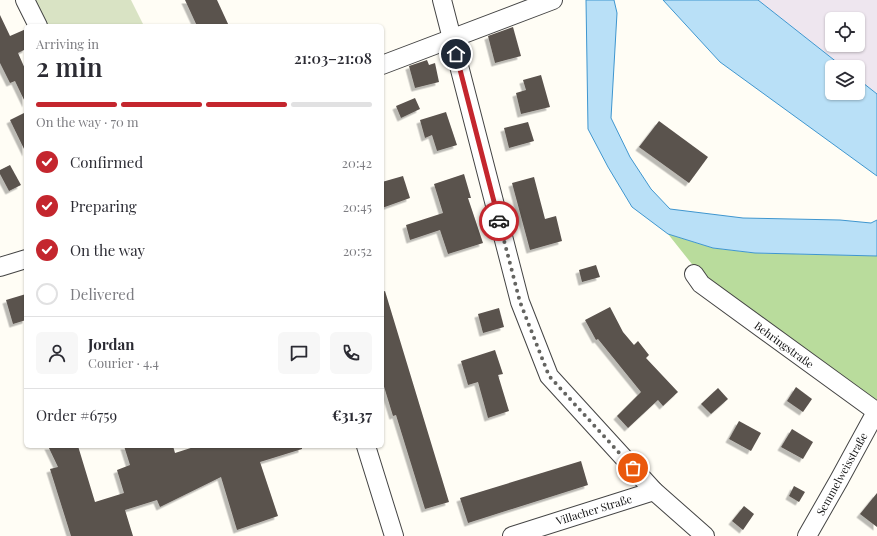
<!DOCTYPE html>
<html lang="en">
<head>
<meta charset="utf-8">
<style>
  body { margin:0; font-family:"Playfair Display",serif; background:#f7f7f7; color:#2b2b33; height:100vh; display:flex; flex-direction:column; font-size:15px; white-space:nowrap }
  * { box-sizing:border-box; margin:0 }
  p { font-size:13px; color:#7c7c81 }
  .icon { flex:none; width:22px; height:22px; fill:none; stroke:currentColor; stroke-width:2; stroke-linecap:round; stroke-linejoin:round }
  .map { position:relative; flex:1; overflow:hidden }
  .details { position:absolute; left:24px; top:24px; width:360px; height:424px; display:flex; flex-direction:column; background:#fff; border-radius:6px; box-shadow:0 1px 3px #0004 }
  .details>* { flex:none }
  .tools { position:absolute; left:825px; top:12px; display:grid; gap:8px }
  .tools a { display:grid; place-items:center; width:40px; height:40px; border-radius:6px; background:#fff; box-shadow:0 1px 3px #0004; font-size:20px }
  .pin { position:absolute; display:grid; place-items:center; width:34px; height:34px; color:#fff; margin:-17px; border:2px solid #fff; border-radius:50%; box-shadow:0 1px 4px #0007 }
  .courier { position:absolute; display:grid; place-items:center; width:40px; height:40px; margin:-20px; border:3px solid #c4262e; border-radius:50%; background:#fff; color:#222; box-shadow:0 1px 5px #0007 }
  .head em { font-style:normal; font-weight:600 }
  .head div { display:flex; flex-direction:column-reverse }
  .head { display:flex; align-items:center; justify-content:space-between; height:68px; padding:0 12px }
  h1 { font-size:26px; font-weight:600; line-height:30px }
  .bar { display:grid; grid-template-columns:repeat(4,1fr); gap:6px 4px; align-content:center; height:48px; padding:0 12px }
  .bar i { height:5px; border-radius:3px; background:#e1e1e2 }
  .bar .selected { background:#c4262e }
  .bar p { grid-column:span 4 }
  .line { display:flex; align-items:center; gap:10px; padding:0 12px; border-top:1px solid #e1e1e2 }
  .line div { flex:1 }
  .round { display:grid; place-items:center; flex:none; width:42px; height:42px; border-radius:6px; background:#f7f7f7 }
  ol { padding:0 12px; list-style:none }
  li { display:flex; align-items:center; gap:12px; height:44px }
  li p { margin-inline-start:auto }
  li .icon { padding:4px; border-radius:50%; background:#c4262e; color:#fff; stroke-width:4 }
  li:last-child { color:#7c7c81 }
  li i { width:22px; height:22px; border:2px solid #e1e1e2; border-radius:50% }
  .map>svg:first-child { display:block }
  .industrial { fill:#eee6ef; fill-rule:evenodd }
  .forest { fill:#b9dc9c }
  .cemetery { fill:#d9e3c4 }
  .water { fill:#b9e0f7; stroke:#3f96cf }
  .building { fill:#5a524d; filter:url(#shadow) }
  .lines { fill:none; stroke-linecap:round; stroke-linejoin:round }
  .minor-casing { stroke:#444; stroke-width:20 }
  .minor { stroke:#fff; stroke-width:18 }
  .done { stroke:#646461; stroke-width:4; stroke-dasharray:0 7.2 }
  .route { stroke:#c4262e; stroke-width:5 }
  .labels { text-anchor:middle; stroke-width:4; stroke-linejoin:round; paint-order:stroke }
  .street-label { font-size:11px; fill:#111; stroke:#fff }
</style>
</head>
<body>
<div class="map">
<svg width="877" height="536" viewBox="0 0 877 536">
  <defs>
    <filter id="shadow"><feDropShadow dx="-3.5" dy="3.5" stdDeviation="0" flood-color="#0004"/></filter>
  </defs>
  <rect width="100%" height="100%" fill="#fffdf5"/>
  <!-- industrial -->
  <path class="industrial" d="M 758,0 L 877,0 L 877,94 L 858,79 L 858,67 L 843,67 ZM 832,19 L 858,19 L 858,45 L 832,45 Z"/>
  <!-- forest -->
  <path class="forest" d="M 668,234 L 713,248 L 754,253 L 877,256 L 877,404 L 707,283 Z"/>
  <!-- cemetery -->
  <path class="cemetery" d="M 34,0 L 131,0 L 144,26 L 47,26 Z"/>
  <!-- water -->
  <g class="water">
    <path d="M 586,0 L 614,0 L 617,13 L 611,118 L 630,157 L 651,189 L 670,209 L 743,218 L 840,220 L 871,223 L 877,220 L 877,256 L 755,253 L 713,248 L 668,234 L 632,207 L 608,167 L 588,129 Z"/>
    <path d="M 663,0 L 758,0 L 843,67 L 832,67 L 832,93 L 858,93 L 858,79 L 877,94 L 877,176 L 720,62 Z"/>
  </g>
  <!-- building -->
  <g class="building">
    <path d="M 185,0 L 217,0 L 229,26 L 197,26 Z"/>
    <path d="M 0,15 L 10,36 L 26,29 L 26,49 L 18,53 L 26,71 L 26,104 L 15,81 L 10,83 L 0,63 Z"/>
    <path d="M 513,27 L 521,56 L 495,63 L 488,36 Z"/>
    <path d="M 427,60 L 429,65 L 435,63 L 439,82 L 415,88 L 409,66 Z"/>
    <path d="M 541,75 L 550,107 L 521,114 L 516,93 L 526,90 L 523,80 Z"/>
    <path d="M 415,98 L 420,109 L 401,118 L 396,106 Z"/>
    <path d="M 26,112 L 26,153 L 10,120 Z"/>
    <path d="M 446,112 L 457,145 L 437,151 L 432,135 L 425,138 L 420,120 Z"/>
    <path d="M 659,121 L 708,157 L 689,183 L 639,147 Z"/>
    <path d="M 528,122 L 534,141 L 509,148 L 504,128 Z"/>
    <path d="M 10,165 L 21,185 L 9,191 L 0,174 L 0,170 Z"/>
    <path d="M 464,174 L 471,198 L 468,198 L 483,243 L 448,254 L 440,230 L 410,240 L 406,225 L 443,213 L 434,184 Z"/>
    <path d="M 403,176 L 410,198 L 382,208 L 382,182 Z"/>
    <path d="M 534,177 L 545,219 L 556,216 L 562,241 L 530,250 L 512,183 Z"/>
    <path d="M 596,265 L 600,277 L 582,282 L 579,270 Z"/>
    <path d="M 385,291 L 449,502 L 425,509 L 396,415 L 393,416 L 382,380 L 382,292 Z"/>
    <path d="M 26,294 L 26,320 L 13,324 L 6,300 Z"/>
    <path d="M 610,307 L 623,332 L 634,345 L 638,341 L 649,355 L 646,358 L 678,392 L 663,406 L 658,400 L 628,428 L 617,416 L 641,392 L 598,339 L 596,340 L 585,320 Z"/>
    <path d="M 499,308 L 504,327 L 483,333 L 478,314 Z"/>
    <path d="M 495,350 L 503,374 L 498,375 L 509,411 L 488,418 L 478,382 L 468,385 L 461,361 Z"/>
    <path d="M 796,387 L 812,399 L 803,412 L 787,401 Z"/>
    <path d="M 718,388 L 728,399 L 711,414 L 701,404 Z"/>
    <path d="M 739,421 L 761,433 L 751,451 L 729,439 Z"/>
    <path d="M 792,429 L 813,442 L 803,459 L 781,447 Z"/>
    <path d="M 48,446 L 78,446 L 95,502 L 124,493 L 117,470 L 130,465 L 124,446 L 173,446 L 175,453 L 197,446 L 302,446 L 302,449 L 260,462 L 278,516 L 237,530 L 221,477 L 160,507 L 157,500 L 125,510 L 133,536 L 71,536 L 50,469 L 58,467 Z"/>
    <path d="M 581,461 L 588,485 L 468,523 L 460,498 Z"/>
    <path d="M 794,486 L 805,492 L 799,502 L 789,496 Z"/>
    <path d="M 877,493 L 877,527 L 860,514 Z"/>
    <path d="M 744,506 L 754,514 L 743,530 L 732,521 Z"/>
  </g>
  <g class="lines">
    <!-- minor casing -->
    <g class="minor-casing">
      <g id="minor">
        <path d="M 25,0 L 38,26"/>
        <path d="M 442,0 L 520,302 L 549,376 L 654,491 L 705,536"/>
        <path d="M 382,65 L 553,0"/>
        <path d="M 0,267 L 26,259"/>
        <path d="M 694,274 L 701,284 L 877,412"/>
        <path d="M 366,446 L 394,536"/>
        <path d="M 512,536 L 654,491"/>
        <path d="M 807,536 L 839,480 L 876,412"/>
      </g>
    </g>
    <!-- minor -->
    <use href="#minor" class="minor"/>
  </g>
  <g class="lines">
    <!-- done -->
    <path class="done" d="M 499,221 L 520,302 L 549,376 L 633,468"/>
    <!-- route -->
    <path class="route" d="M 456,54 L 499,221"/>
  </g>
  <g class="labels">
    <!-- street labels -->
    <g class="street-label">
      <text transform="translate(784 345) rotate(36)" y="4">Behringstraße</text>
      <text transform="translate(842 474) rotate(-61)" y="4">Semmelweisstraße</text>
      <text transform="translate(594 510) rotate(-17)" y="4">Villacher Straße</text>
    </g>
  </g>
</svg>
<div class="tools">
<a><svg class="icon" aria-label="locate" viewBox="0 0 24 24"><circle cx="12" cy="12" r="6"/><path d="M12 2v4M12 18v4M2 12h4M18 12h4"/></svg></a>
<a><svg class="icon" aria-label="layers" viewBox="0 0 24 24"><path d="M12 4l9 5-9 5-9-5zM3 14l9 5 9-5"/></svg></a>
</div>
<div class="pin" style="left:633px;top:468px;background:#ea580c"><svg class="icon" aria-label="bag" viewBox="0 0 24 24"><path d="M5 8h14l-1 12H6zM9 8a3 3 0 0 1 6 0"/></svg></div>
<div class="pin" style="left:456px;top:54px;background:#1f2937"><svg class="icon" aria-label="home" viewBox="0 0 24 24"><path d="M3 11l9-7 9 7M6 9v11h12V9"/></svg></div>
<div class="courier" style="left:499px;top:221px"><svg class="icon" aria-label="car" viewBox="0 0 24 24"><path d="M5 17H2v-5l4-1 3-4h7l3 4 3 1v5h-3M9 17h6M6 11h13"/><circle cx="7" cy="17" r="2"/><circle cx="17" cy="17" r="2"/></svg></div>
<section class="details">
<div class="head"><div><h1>2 min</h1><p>Arriving in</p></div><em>21:03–21:08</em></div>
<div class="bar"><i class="selected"></i><i class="selected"></i><i class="selected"></i><i></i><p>On the way · 70 m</p></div>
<ol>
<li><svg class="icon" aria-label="check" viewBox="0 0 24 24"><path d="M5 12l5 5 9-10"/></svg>Confirmed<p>20:42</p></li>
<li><svg class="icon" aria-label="check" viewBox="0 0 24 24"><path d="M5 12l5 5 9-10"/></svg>Preparing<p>20:45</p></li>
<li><svg class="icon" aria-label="check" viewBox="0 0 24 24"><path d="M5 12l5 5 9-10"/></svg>On the way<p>20:52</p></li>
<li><i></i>Delivered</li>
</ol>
<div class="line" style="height:72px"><a class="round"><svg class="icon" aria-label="person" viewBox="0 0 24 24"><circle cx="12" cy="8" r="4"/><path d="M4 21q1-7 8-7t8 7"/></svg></a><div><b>Jordan</b><p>Courier · 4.4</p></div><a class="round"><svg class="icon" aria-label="chat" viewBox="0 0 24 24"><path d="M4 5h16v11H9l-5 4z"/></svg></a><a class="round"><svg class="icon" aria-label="phone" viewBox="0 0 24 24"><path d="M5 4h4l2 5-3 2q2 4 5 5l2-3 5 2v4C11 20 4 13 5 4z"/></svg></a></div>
<div class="line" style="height:52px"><div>Order #6759</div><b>€31.37</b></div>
</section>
</div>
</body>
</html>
